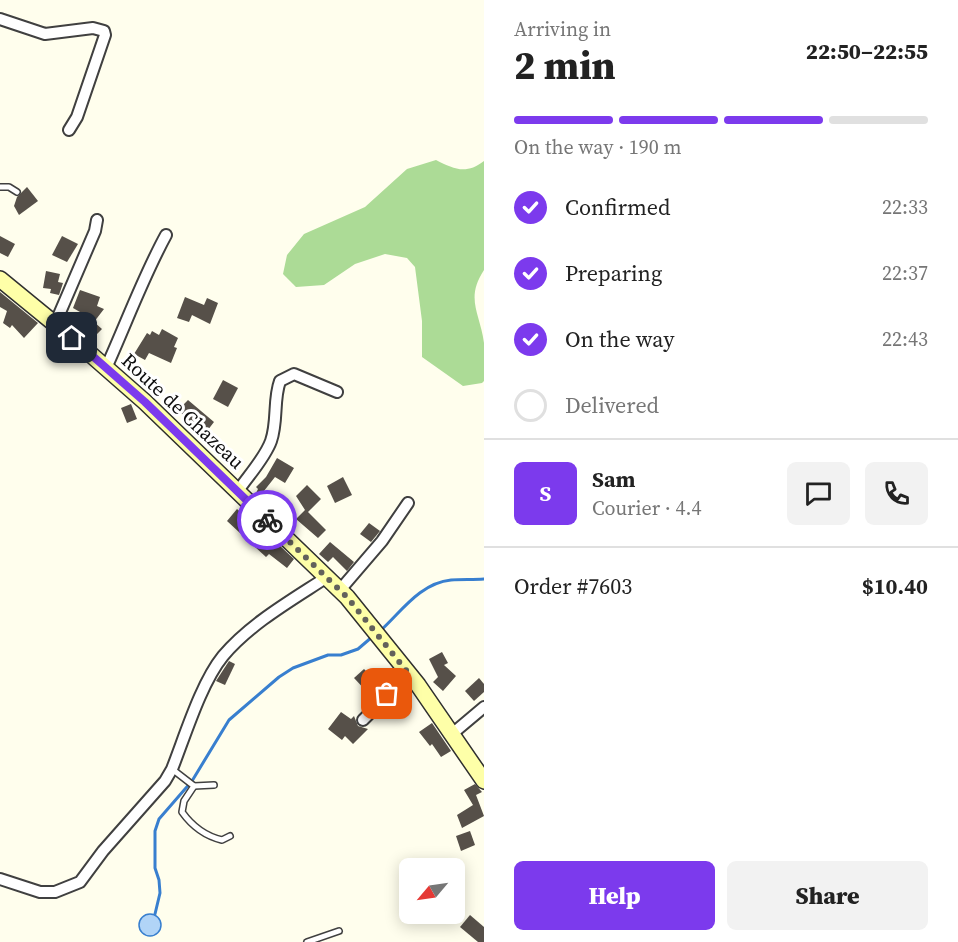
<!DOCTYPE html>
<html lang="en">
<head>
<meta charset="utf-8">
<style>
  body { margin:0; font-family:"Source Serif 4",serif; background:#f2f2f2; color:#222; height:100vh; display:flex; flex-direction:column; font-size:22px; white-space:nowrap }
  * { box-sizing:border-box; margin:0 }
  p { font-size:20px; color:#767676 }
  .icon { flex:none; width:33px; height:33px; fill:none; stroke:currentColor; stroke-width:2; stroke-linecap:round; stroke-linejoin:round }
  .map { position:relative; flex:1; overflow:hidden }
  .sheet { display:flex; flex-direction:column; background:#fff; width:474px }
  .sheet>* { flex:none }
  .needle { width:39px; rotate:241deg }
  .buttons { position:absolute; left:399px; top:858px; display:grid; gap:12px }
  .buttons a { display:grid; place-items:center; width:66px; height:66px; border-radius:9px; background:#fff; box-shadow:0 3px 15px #0003; font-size:30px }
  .pin { position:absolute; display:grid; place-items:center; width:51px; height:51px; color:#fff; margin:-26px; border-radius:12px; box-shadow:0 3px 9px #0006 }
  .courier { position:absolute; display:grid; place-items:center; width:60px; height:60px; margin:-30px; border:4px solid #7c3aed; border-radius:50%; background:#fff; color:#222; box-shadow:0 2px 8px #0007 }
  .summary em { font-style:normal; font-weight:800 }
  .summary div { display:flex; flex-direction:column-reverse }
  .summary { display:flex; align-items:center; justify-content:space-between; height:102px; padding:0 30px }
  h1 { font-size:39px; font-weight:800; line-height:45px }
  .bar { display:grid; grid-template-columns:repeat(4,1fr); gap:9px 6px; align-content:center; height:72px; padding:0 30px }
  .bar i { height:8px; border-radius:4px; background:#e0e0e0 }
  .bar .selected { background:#7c3aed }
  .bar p { grid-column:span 4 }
  .line { display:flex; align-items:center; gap:15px; padding:0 30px; border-top:2px solid #e0e0e0 }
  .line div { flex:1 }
  .round { display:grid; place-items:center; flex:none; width:63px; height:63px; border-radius:9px; background:#f2f2f2 }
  ol { padding:0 30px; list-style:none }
  li { display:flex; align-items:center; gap:18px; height:66px }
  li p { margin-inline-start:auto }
  li .icon { padding:6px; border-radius:50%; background:#7c3aed; color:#fff; stroke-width:4 }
  li:last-child { color:#767676 }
  li i { width:33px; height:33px; border:3px solid #e0e0e0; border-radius:50% }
  .action { display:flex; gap:12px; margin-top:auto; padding:12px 30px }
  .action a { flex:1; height:69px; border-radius:9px; background:#7c3aed; color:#fff; font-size:24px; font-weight:800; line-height:69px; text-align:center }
  .action a+a { background:#f2f2f2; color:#222 }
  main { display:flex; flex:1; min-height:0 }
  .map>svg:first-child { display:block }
  .forest { fill:#acdb96 }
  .water { fill:#b1d4f7; stroke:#387fcf; stroke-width:1.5 }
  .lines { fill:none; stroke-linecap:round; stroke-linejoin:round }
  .stream { stroke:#387fcf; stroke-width:3 }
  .building { fill:#565049 }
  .service-casing { stroke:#404040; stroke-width:8 }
  .minor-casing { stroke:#404040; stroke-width:14 }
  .secondary-casing { stroke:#2f2f2f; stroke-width:18 }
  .service { stroke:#fff; stroke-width:5 }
  .minor { stroke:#fff; stroke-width:10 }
  .secondary { stroke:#feffa8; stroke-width:15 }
  .done { stroke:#62615b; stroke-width:6; stroke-dasharray:0 10.8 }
  .route { stroke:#7c3aed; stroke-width:8 }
  .labels { text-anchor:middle; stroke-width:6; stroke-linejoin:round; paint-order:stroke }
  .street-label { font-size:20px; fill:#0d0d0d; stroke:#fff }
</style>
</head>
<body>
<main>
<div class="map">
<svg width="484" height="942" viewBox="0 0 484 942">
  <rect width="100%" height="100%" fill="#fffeed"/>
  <!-- forest -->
  <path class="forest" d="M 436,160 C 454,169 466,175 484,161 L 484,270 C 465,299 480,313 484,343 C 484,355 484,369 484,381 L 482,383 L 463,386 L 422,357 L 422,321 L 415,267 L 407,258 L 385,254 L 355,264 L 324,285 L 296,287 L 283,274 L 287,255 L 304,234 L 365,207 L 407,169 Z"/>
  <!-- water -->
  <circle class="water" cx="150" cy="925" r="11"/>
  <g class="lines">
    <!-- stream -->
    <g class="stream">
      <path d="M 380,631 C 401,612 420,583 451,580 C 462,579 473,580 484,579"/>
      <path d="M 155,914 L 160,893 L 159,880 L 155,868 L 155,831 L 159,819 L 192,781 L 229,720 L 279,677 L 293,668 L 328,655 L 341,655 L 358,649 L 372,637"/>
    </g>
  </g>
  <!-- building -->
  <g class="building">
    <path d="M 27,187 L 38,201 L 19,215 L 14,206 L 17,197 Z"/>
    <path d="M 0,236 L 15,244 L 8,257 L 0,253 Z"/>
    <path d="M 62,236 L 78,244 L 67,262 L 52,255 Z"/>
    <path d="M 46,271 L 60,274 L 58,282 L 63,283 L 59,295 L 50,293 L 51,289 L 43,288 Z"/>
    <path d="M 80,290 L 100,297 L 97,306 L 104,309 L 94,322 L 102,329 L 96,335 L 78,317 L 80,312 L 73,308 Z"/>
    <path d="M 0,292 L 38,323 L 24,338 L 12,325 L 10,328 L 3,323 L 7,311 L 0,307 Z"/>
    <path d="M 185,297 L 204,305 L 207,298 L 218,303 L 210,324 L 192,315 L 189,322 L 177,318 Z"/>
    <path d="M 162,329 L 178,338 L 174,347 L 177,348 L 171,363 L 149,353 L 145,360 L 134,354 L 147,333 L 150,335 L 152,331 L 159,335 Z"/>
    <path d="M 223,380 L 238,388 L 228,407 L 213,399 Z"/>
    <path d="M 188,400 L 214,422 L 204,435 L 194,429 L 196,427 L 178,410 Z"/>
    <path d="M 131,404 L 137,419 L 127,423 L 121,408 Z"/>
    <path d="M 277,458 L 294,468 L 285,483 L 275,477 L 260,496 L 256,493 L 258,489 L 256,487 L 266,477 Z"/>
    <path d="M 343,477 L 352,495 L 335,503 L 327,486 Z"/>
    <path d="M 307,485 L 321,499 L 308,512 L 326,530 L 318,538 L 296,519 L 305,510 L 296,496 Z"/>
    <path d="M 237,509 L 246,517 L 242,522 L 260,536 L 264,531 L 294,559 L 287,568 L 269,554 L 266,557 L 227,521 Z"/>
    <path d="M 369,523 L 380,531 L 371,542 L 360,534 Z"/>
    <path d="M 330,542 L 354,562 L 347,571 L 333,557 L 328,562 L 319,554 Z"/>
    <path d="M 442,652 L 448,663 L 444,665 L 456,676 L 443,691 L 433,682 L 438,677 L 429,659 Z"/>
    <path d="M 229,661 L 235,664 L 225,685 L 216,681 Z"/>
    <path d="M 364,669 L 379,684 L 368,693 L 354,678 Z"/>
    <path d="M 479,678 L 484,684 L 484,692 L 474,701 L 465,691 Z"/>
    <path d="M 406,688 L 411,694 L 397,707 L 395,704 L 382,718 L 379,715 Z"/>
    <path d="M 341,712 L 351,719 L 354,716 L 358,726 L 368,729 L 353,744 L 345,736 L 342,740 L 328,729 Z"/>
    <path d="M 432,723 L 451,751 L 441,757 L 432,744 L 430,746 L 419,732 Z"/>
    <path d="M 475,784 L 482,792 L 476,795 L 484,816 L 462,828 L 457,815 L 473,805 L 464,790 Z"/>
    <path d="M 470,831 L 475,845 L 461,851 L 456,836 Z"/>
    <path d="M 470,915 L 484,927 L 484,942 L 478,942 L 460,927 Z"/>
  </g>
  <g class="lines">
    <!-- service casing -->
    <g class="service-casing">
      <g id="service">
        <path d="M 0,187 L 9,187 L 17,192"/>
        <path d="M 172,769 L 194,786 L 184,801 L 182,812 C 192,826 205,836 222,840 L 230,836"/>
        <path d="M 194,786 L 214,785"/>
        <path d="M 307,942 L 339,931"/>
      </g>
    </g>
    <!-- minor casing -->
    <g class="minor-casing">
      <g id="minor">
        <path d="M 0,19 L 45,34 L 93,28 L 104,31 L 105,35 L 77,117 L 69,130"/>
        <path d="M 55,324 L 95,231 L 97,220"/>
        <path d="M 106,368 C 126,324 143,277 166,235"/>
        <path d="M 238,491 C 248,476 265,458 271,441 C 278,421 273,400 280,381 L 294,374 L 337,392"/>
        <path d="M 340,590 L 382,541 L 408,503"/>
        <path d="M 363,720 L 409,674"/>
        <path d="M 452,734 L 484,707"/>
        <path d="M 0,879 L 40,892 L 55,892 L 80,882 L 103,851 L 165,781 L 172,769 C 185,736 201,683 223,656 C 251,623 292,600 327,577"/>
      </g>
    </g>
    <!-- secondary casing -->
    <g class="secondary-casing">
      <path id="secondary" d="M 0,279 L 72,338 L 145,402 L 347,597 L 418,685 L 484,781"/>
    </g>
    <!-- service -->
    <use href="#service" class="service"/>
    <!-- minor -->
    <use href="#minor" class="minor"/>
    <!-- secondary -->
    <use href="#secondary" class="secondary"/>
  </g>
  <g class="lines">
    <!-- done -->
    <path class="done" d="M 267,520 L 347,597 L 409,674 L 387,694"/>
    <!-- route -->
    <path class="route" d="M 72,338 L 145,402 L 267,520"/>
  </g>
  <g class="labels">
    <!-- street labels -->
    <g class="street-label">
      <text transform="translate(183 411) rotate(43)" y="7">Route de Chazeau</text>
    </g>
  </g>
</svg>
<div class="buttons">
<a><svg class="needle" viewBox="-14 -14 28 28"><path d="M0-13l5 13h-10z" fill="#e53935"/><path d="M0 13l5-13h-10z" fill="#767676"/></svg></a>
</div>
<div class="pin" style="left:387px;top:694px;background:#ea580c"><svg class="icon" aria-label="bag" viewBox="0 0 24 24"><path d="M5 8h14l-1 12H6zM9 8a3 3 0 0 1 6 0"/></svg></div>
<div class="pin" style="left:72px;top:338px;background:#1f2937"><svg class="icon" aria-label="home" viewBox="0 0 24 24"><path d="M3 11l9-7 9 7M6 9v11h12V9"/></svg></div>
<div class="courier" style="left:267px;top:520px"><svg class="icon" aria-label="bike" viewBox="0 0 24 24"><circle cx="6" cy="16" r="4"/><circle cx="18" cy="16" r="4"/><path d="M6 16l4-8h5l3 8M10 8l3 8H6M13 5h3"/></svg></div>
</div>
<section class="sheet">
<div class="summary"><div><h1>2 min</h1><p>Arriving in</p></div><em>22:50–22:55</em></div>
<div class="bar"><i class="selected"></i><i class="selected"></i><i class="selected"></i><i></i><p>On the way · 190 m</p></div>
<ol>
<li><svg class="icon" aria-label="check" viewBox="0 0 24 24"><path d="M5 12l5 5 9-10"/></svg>Confirmed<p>22:33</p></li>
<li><svg class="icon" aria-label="check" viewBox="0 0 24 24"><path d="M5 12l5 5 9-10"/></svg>Preparing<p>22:37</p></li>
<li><svg class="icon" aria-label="check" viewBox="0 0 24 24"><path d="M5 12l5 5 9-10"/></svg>On the way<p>22:43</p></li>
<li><i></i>Delivered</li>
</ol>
<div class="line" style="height:108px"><b class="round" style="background:#7c3aed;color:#fff">S</b><div><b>Sam</b><p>Courier · 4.4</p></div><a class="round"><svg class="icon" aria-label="chat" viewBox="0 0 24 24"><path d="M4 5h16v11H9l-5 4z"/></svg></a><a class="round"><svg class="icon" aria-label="phone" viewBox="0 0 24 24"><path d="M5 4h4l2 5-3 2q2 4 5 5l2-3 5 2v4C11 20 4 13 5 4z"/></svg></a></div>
<div class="line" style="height:78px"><div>Order #7603</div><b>$10.40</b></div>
<div class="action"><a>Help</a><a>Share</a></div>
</section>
</main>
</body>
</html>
